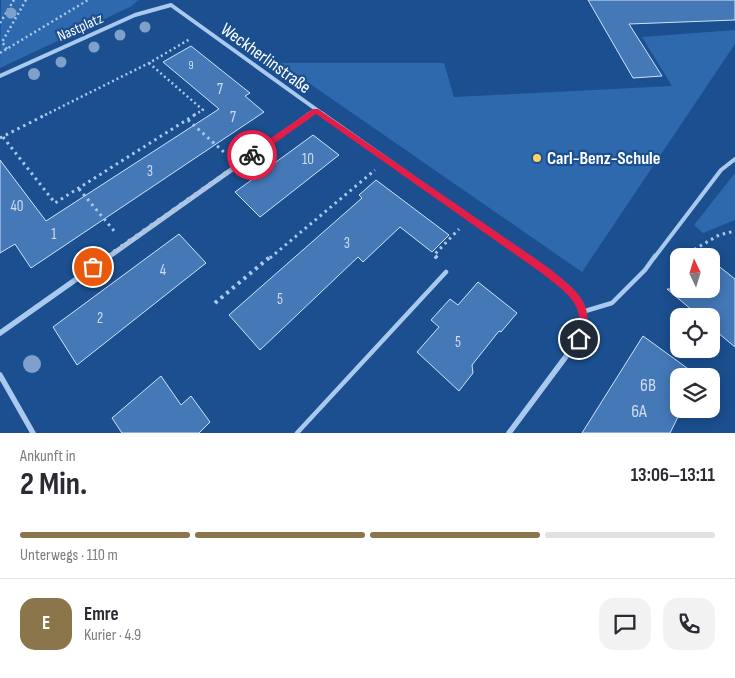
<!DOCTYPE html>
<html lang="de">
<head>
<meta charset="utf-8">
<style>
  body { margin:0; font-family:"Sofia Sans Condensed",sans-serif; background:#f2f2f3; color:#2b2b33; height:100vh; display:flex; flex-direction:column; font-size:19px; white-space:nowrap }
  * { box-sizing:border-box; margin:0 }
  p { font-size:16px; color:#7c7c81 }
  .icon { flex:none; width:28px; height:28px; fill:none; stroke:currentColor; stroke-width:2; stroke-linecap:round; stroke-linejoin:round }
  .map { position:relative; height:433px; overflow:hidden }
  .details { display:flex; flex-direction:column; background:#fff; flex:1 }
  .details>* { flex:none }
  .needle { width:32px; rotate:356deg }
  .fabs { position:absolute; left:670px; top:248px; display:grid; gap:10px }
  .fabs a { display:grid; place-items:center; width:50px; height:50px; border-radius:10px; background:#fff; box-shadow:0 2px 12px #0003; font-size:25px }
  .pin { position:absolute; display:grid; place-items:center; width:42px; height:42px; color:#fff; margin:-21px; border:2px solid #fff; border-radius:50%; box-shadow:0 1px 5px #0007 }
  .courier { position:absolute; display:grid; place-items:center; width:50px; height:50px; margin:-25px; border:4px solid #e11d48; border-radius:50%; background:#fff; color:#222; box-shadow:0 1px 6px #0007 }
  .head em { font-style:normal; font-weight:700 }
  .head div { display:flex; flex-direction:column-reverse }
  .head { display:flex; align-items:center; justify-content:space-between; height:85px; padding:0 20px }
  h1 { font-size:32px; font-weight:700; line-height:38px }
  .bar { display:grid; grid-template-columns:repeat(4,1fr); gap:8px 5px; align-content:center; height:60px; padding:0 20px }
  .bar i { height:6px; border-radius:4px; background:#e1e1e2 }
  .bar .on { background:#8a764a }
  .bar p { grid-column:span 4 }
  .line { display:flex; align-items:center; gap:12px; padding:0 20px; border-top:1px solid #e1e1e2 }
  .line div { flex:1 }
  .round { display:grid; place-items:center; flex:none; width:52px; height:52px; border-radius:15px; background:#f2f2f3 }
  .map>svg:first-child { display:block }
  .green { fill:#2e69ad }
  .building { fill:#4478b7; stroke:#cfe3fa }
  .lines { fill:none; stroke-linecap:round; stroke-linejoin:round }
  .path-far2 { stroke:#a9c9ee; stroke-width:2.5; stroke-dasharray:2 3; stroke-linecap:butt }
  .path-far1 { stroke:#a9c9ee; stroke-width:3; stroke-dasharray:2.5 4; stroke-linecap:butt }
  .path { stroke:#a9c9ee; stroke-width:4; stroke-dasharray:3 4.5; stroke-linecap:butt }
  .service-far1 { stroke:#a9c9ee; stroke-width:4 }
  .service { stroke:#a9c9ee; stroke-width:4.5 }
  .minor-far2 { stroke:#a9c9ee; stroke-width:4 }
  .minor-far1 { stroke:#a9c9ee; stroke-width:5 }
  .minor { stroke:#a9c9ee; stroke-width:5.5 }
  .tree { fill:#7ea0ca }
  .route { fill:#e11d48 }
  .done { stroke:#afc1d8; stroke-width:5; stroke-dasharray:0 9 }
  .poi-dot { fill:#ffd166; stroke:#1b4f8f; stroke-width:2 }
  .labels { text-anchor:middle; stroke-width:4.5; stroke-linejoin:round; paint-order:stroke }
  .far-number-label { font-size:12px; fill:#d0dded }
  .far-street-label { font-size:15px; fill:#fff; stroke:#1b4f8f }
  .number-label { font-size:15px; fill:#d0dded }
  .street-label { font-size:18px; fill:#fff; stroke:#1b4f8f }
  .poi-label { font-size:18px; font-weight:bold; fill:#fff; stroke:#1b4f8f; text-anchor:start }
  .near-number-label { font-size:18px; fill:#d0dded }
</style>
</head>
<body>
<div class="map">
<svg width="735" height="433" viewBox="0 0 735 433">
  <rect width="100%" height="100%" fill="#1b4f8f"/>
  <!-- green -->
  <g class="green">
    <path d="M 1,0 L 139,0 L 130,7 L 0,68 Z"/>
    <path d="M 735,30 L 735,44 L 582,272 L 280,63 L 444,63 L 454,97 L 672,86 L 642,37 Z"/>
    <path d="M 735,173 L 735,220 L 703,233 L 694,225 Z"/>
  </g>
  <!-- building -->
  <g class="building">
    <path d="M 588,0 L 735,0 L 735,20 L 629,24 L 662,76 L 633,78 Z"/>
    <path d="M 191,46 L 250,93 L 245,96 L 264,112 L 31,268 L 15,244 L 0,253 L 0,160 L 46,221 L 219,109 L 163,62 Z"/>
    <path d="M 313,135 L 339,155 L 260,217 L 235,192 Z"/>
    <path d="M 376,180 L 449,235 L 432,252 L 400,227 L 363,262 L 358,257 L 260,350 L 229,315 L 362,198 L 359,195 Z"/>
    <path d="M 179,234 L 206,263 L 77,365 L 53,327 Z"/>
    <path d="M 711,260 L 735,279 L 735,347 L 711,327 L 711,316 L 699,316 L 667,289 L 711,289 Z"/>
    <path d="M 478,282 L 517,313 L 501,332 L 499,331 L 472,365 L 473,373 L 459,391 L 417,352 L 439,327 L 431,320 L 450,299 L 458,305 Z"/>
    <path d="M 643,336 L 698,376 L 679,376 L 679,409 L 682,409 L 670,433 L 582,433 Z"/>
    <path d="M 161,376 L 181,405 L 191,396 L 210,422 L 199,433 L 122,433 L 112,418 Z"/>
  </g>
  <g class="lines">
    <!-- path-far2 -->
    <g class="path-far2">
      <path d="M 0,23 L 14,0"/>
      <path d="M 7,49 L 2,42 L 26,0"/>
      <path d="M 0,53 L 88,0"/>
      <path d="M 149,63 L 203,110 L 194,115"/>
      <path d="M 45,115 L 149,63 L 190,39"/>
    </g>
    <!-- path-far1 -->
    <g class="path-far1">
      <path d="M 188,120 L 225,153"/>
      <path d="M 3,137 L 55,203 L 196,114"/>
      <path d="M 0,138 L 47,114"/>
      <path d="M 79,189 L 115,232"/>
      <path d="M 683,256 L 719,235 L 735,231"/>
      <path d="M 270,258 L 375,170"/>
      <path d="M 437,258 L 434,255 L 459,229"/>
    </g>
    <!-- path -->
    <g class="path">
      <path d="M 435,256 L 438,259"/>
      <path d="M 215,303 L 271,256"/>
    </g>
    <!-- service-far1 -->
    <path class="service-far1" d="M 654,258 L 721,170 L 735,159"/>
    <!-- service -->
    <g class="service">
      <path d="M 582,312 L 612,303 L 645,270 L 655,256"/>
      <path d="M 297,433 L 446,272"/>
    </g>
    <!-- minor-far2 -->
    <g class="minor-far2">
      <path d="M 0,76 L 135,15 L 171,5 L 324,115"/>
      <path d="M 308,115 L 316,110"/>
    </g>
    <!-- minor-far1 -->
    <g class="minor-far1">
      <path d="M 322,114 L 527,258"/>
      <path d="M 107,258 L 310,114"/>
    </g>
    <!-- minor -->
    <g class="minor">
      <path d="M 0,333 L 109,256"/>
      <path d="M 0,375 L 33,433"/>
      <path d="M 509,433 L 579,339 C 580,334 583,329 584,324 C 587,293 547,272 525,256"/>
    </g>
  </g>
  <!-- trees -->
  <g class="tree">
    <circle cx="11" cy="13" r="5.5"/>
    <circle cx="145" cy="27" r="5.5"/>
    <circle cx="120" cy="35" r="5.5"/>
    <circle cx="94" cy="47" r="5.5"/>
    <circle cx="61" cy="62" r="5.5"/>
    <circle cx="34" cy="74" r="6"/>
    <circle cx="32" cy="364" r="9"/>
  </g>
  <!-- route -->
  <path class="route" d="M 313,109 L 318,109 L 549,268 C 576,291 598,303 582,342 L 576,342 L 574,339 C 576,334 579,328 579,324 C 582,300 558,287 543,274 L 316,114 L 255,157 L 249,157 L 249,153 Z"/>
  <g class="lines">
    <!-- done -->
    <path class="done" d="M 93,267 L 252,155"/>
  </g>
  <!-- markers -->
  <circle class="poi-dot" cx="537" cy="158" r="5"/>
  <g class="labels">
    <!-- far-number labels -->
    <g class="far-number-label">
      <text x="191" y="69">9</text>
    </g>
    <!-- far-street labels -->
    <g class="far-street-label">
      <text transform="translate(80 27) rotate(-24)" y="5">Nastplatz</text>
    </g>
    <!-- number labels -->
    <g class="number-label">
      <text x="220" y="94">7</text>
      <text x="233" y="122">7</text>
      <text x="308" y="164">10</text>
      <text x="150" y="176">3</text>
      <text x="17" y="211">40</text>
      <text x="54" y="239">1</text>
      <text x="347" y="248">3</text>
      <text x="163" y="275">4</text>
      <text x="280" y="304">5</text>
      <text x="100" y="323">2</text>
      <text x="458" y="347">5</text>
    </g>
    <!-- street labels -->
    <g class="street-label">
      <text transform="translate(266 58) rotate(36)" y="6">Weckherlinstraße</text>
    </g>
    <!-- poi labels -->
    <g class="poi-label">
      <text x="547" y="164">Carl-Benz-Schule</text>
    </g>
    <!-- near-number labels -->
    <g class="near-number-label">
      <text x="648" y="391">6B</text>
      <text x="639" y="417">6A</text>
    </g>
  </g>
</svg>
<div class="fabs">
<a><svg class="needle" viewBox="-14 -14 28 28"><path d="M0-13l5 13h-10z" fill="#e53935"/><path d="M0 13l5-13h-10z" fill="#7c7c81"/></svg></a>
<a><svg class="icon" aria-label="locate" viewBox="0 0 24 24"><circle cx="12" cy="12" r="6"/><path d="M12 2v4M12 18v4M2 12h4M18 12h4"/></svg></a>
<a><svg class="icon" aria-label="layers" viewBox="0 0 24 24"><path d="M12 4l9 5-9 5-9-5zM3 14l9 5 9-5"/></svg></a>
</div>
<div class="pin" style="left:93px;top:267px;background:#ea580c"><svg class="icon" aria-label="bag" viewBox="0 0 24 24"><path d="M5 8h14l-1 12H6zM9 8a3 3 0 0 1 6 0"/></svg></div>
<div class="pin" style="left:579px;top:339px;background:#1f2937"><svg class="icon" aria-label="home" viewBox="0 0 24 24"><path d="M3 11l9-7 9 7M6 9v11h12V9"/></svg></div>
<div class="courier" style="left:252px;top:155px"><svg class="icon" aria-label="bike" viewBox="0 0 24 24"><circle cx="6" cy="16" r="4"/><circle cx="18" cy="16" r="4"/><path d="M6 16l4-8h5l3 8M10 8l3 8H6M13 5h3"/></svg></div>
</div>
<section class="details">
<div class="head"><div><h1>2 Min.</h1><p>Ankunft in</p></div><em>13:06–13:11</em></div>
<div class="bar"><i class="on"></i><i class="on"></i><i class="on"></i><i></i><p>Unterwegs · 110 m</p></div>
<div class="line" style="height:90px"><b class="round" style="background:#8a764a;color:#fff">E</b><div><b>Emre</b><p>Kurier · 4.9</p></div><a class="round"><svg class="icon" aria-label="chat" viewBox="0 0 24 24"><path d="M4 5h16v11H9l-5 4z"/></svg></a><a class="round"><svg class="icon" aria-label="phone" viewBox="0 0 24 24"><path d="M5 4h4l2 5-3 2q2 4 5 5l2-3 5 2v4C11 20 4 13 5 4z"/></svg></a></div>
</section>
</body>
</html>
